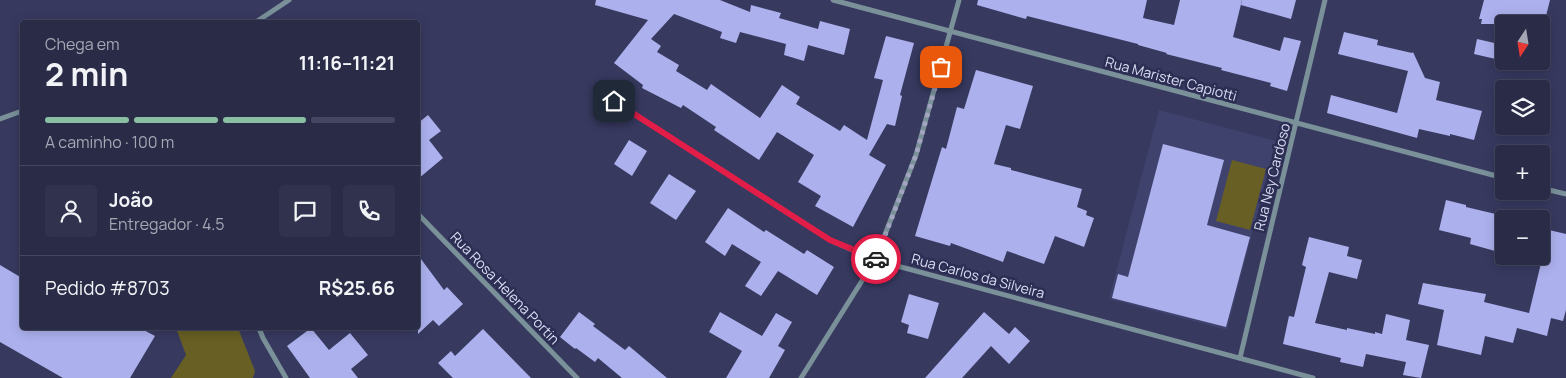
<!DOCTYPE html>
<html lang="pt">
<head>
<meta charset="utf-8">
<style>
  body { margin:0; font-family:Manrope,sans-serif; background:#31334e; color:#f1f3f6; height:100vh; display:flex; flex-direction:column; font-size:19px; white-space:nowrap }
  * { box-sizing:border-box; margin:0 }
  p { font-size:16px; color:#a5a7b4 }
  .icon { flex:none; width:28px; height:28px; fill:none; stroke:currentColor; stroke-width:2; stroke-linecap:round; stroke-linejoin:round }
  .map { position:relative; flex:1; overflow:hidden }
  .sheet { position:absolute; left:20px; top:20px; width:400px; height:310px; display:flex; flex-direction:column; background:#292b47; border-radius:5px; box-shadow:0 2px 12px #0003,0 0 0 1px #454760 }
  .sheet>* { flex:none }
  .needle { width:32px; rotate:192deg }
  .controls { position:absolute; left:1495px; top:15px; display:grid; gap:10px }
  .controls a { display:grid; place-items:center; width:55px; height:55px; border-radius:5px; background:#292b47; box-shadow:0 2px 12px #0003,0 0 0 1px #454760; font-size:25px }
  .pin { position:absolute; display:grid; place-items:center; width:42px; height:42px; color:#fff; margin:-21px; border-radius:10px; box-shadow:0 2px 8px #0006 }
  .courier { position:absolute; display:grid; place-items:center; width:50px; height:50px; margin:-25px; border:4px solid #e11d48; border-radius:50%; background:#fff; color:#222; box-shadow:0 1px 6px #0007 }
  .head em { font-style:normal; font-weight:700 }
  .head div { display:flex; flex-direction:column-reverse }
  .head { display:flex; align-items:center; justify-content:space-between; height:85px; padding:0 25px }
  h1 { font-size:32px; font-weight:700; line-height:38px }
  .bar { display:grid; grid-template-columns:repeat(4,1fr); gap:8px 5px; align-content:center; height:60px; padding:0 25px }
  .bar i { height:6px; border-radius:4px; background:#454760 }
  .bar .active { background:#8abfa5 }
  .bar p { grid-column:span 4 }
  .line { display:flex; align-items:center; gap:12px; padding:0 25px; border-top:1px solid #454760 }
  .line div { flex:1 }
  .round { display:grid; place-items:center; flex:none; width:52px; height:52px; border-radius:5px; background:#31334e }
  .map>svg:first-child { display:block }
  .built { fill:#40426e }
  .green { fill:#685f24 }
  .building { fill:#acb1ee }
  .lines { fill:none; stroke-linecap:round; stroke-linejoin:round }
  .minor { stroke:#7a9199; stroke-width:5 }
  .done { stroke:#a2a4c0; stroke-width:5; stroke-dasharray:0 9 }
  .route { stroke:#e11d48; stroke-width:6 }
  .labels { text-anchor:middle; stroke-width:5; stroke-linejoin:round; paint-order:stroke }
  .street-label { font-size:14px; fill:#dbdef5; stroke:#2d2e53 }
</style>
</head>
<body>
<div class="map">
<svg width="1566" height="378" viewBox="0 0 1566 378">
  <rect width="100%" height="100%" fill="#37395f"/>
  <!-- built -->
  <path class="built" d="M 1159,110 L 1276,141 L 1227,330 L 1109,299 Z"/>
  <!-- green -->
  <g class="green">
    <path d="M 1232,160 L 1266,169 L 1250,230 L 1216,221 Z"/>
    <path d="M 176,328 L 238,328 L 255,371 L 253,378 L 171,378 L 186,355 Z"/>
  </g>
  <!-- building -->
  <g class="building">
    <path d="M 596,0 L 720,0 L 750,12 L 751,5 L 781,13 L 779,18 L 818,29 L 820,21 L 850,29 L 844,55 L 808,45 L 804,61 L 784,55 L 786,44 L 740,32 L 736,43 L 720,38 L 722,32 L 674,14 L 651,39 L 661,46 L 657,52 L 679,65 L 676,71 L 707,90 L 711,84 L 760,118 L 782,85 L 800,97 L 796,104 L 840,131 L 844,125 L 867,140 L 883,80 L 874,78 L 886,36 L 914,43 L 900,95 L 902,96 L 895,126 L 887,124 L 869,155 L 886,165 L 853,227 L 815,206 L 821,196 L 798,182 L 814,155 L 777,132 L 759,160 L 714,130 L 716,127 L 683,105 L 681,108 L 642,88 L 643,85 L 614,63 L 648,20 L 595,5 Z"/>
    <path d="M 978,0 L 1147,0 L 1143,18 L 1174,25 L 1180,0 L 1242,0 L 1233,37 L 1280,51 L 1284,37 L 1301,41 L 1287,91 L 1270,86 L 1271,83 L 1221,70 L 1222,68 L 1166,54 L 1167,53 L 1138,45 L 1138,44 L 1027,16 L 1026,19 L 977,5 Z"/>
    <path d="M 1242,0 L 1296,0 L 1291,19 L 1241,5 Z"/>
    <path d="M 1484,0 L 1550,0 L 1544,24 L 1481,24 L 1482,19 L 1479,19 Z"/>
    <path d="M 1344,32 L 1378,40 L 1377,45 L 1412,53 L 1413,52 L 1425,78 L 1440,82 L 1436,100 L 1482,111 L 1474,140 L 1450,134 L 1450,136 L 1419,129 L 1417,138 L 1327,113 L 1331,95 L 1397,113 L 1408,71 L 1338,54 Z"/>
    <path d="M 1477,39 L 1503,45 L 1500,60 L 1474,54 Z"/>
    <path d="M 976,70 L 1033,86 L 1020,129 L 1006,125 L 994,164 L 1011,168 L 1011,170 L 1082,189 L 1077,207 L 1087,211 L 1086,215 L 1094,218 L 1084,247 L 1055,236 L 1044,264 L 1007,251 L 1003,262 L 951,243 L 950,246 L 915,236 L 942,147 L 946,149 L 957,107 L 964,109 Z"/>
    <path d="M 428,115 L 441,131 L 429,140 L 443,158 L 418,179 L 418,123 Z"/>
    <path d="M 629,140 L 647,151 L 632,176 L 614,164 Z"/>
    <path d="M 1163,144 L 1224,160 L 1207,225 L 1250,237 L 1226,327 L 1112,298 L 1118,274 L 1128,277 Z"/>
    <path d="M 669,174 L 696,191 L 676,220 L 650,203 Z"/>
    <path d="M 1446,200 L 1466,205 L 1466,207 L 1504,216 L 1495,251 L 1470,244 L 1471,238 L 1439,230 Z"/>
    <path d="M 728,208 L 764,232 L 766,230 L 804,254 L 807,250 L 834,267 L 817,295 L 778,271 L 761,296 L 745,286 L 761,262 L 732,244 L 725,256 L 705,242 Z"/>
    <path d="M 1549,230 L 1566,234 L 1566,310 L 1563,321 L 1551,318 L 1547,336 L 1517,328 L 1513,343 L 1485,336 L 1481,355 L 1437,345 L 1444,310 L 1418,304 L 1423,283 L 1486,294 L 1484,302 L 1529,313 Z"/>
    <path d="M 1309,237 L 1349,247 L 1347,256 L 1362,260 L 1357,279 L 1329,272 L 1315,323 L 1347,330 L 1347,328 L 1375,334 L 1375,332 L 1382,334 L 1386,314 L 1410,320 L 1406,340 L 1429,345 L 1421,378 L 1403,375 L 1406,362 L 1366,354 L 1363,367 L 1340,362 L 1341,358 L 1283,344 L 1289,316 L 1294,317 L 1306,267 L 1302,265 Z"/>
    <path d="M 418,255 L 444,290 L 447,287 L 463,304 L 439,326 L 433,320 L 418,334 Z"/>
    <path d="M 0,265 L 22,278 L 22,328 L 140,328 L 155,336 L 130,378 L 63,378 L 0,342 Z"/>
    <path d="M 909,294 L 939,303 L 928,339 L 907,333 L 909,325 L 901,322 Z"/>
    <path d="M 579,312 L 595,324 L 593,326 L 625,350 L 629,346 L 667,378 L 622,378 L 598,358 L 595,362 L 576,348 L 575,349 L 560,337 Z"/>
    <path d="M 720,312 L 762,336 L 776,313 L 792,322 L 778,346 L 785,350 L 769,378 L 726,378 L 742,351 L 709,332 Z"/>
    <path d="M 984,312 L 1009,334 L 1015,327 L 1030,341 L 1009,364 L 991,346 L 962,378 L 925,378 Z"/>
    <path d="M 311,328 L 329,350 L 350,333 L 368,355 L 351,369 L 358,378 L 310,378 L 287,346 Z"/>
    <path d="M 483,329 L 531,378 L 453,378 L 438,363 L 451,351 L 455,356 Z"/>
  </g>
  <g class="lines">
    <!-- minor -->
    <g class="minor">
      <path d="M 833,0 L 1504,178"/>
      <path d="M 256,22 L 289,0"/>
      <path d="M 614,101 L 830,240 L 875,260 L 1313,378"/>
      <path d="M 0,119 L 22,111"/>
      <path d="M 1541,188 L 1566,194"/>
      <path d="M 418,214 L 577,378"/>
      <path d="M 259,328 L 263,338 L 286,378"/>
      <path d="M 1240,358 L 1325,0"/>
      <path d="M 801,378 L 875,260 L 916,155 L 959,0"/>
    </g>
  </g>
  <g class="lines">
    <!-- done -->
    <path class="done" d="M 876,259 L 916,155 L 941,67"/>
    <!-- route -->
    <path class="route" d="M 614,101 L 830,240 L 876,259"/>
  </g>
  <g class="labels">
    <!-- street labels -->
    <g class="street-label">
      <text transform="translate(1171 79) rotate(15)" y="5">Rua Marister Capiotti</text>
      <text transform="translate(1272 177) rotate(-76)" y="5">Rua Ney Cardoso</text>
      <text transform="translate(978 276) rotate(15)" y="5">Rua Carlos da Silveira</text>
      <text transform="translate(505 288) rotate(46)" y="5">Rua Rosa Helena Portin</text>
    </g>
  </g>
</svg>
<div class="controls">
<a><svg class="needle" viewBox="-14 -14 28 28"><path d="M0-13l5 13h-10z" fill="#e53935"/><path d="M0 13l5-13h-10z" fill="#a5a7b4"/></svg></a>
<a><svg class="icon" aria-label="layers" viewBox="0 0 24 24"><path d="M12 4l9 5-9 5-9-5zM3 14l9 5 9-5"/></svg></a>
<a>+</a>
<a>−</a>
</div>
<div class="pin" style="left:941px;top:67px;background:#ea580c"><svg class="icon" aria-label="bag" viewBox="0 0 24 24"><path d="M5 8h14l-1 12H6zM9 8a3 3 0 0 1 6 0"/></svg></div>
<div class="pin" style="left:614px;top:101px;background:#1f2937"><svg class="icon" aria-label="home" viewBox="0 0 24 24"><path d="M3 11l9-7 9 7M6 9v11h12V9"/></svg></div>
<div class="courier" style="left:876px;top:259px"><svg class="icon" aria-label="car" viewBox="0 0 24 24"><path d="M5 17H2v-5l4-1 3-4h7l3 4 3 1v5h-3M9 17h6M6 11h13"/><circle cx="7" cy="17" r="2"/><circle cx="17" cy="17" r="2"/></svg></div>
<section class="sheet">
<div class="head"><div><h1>2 min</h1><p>Chega em</p></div><em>11:16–11:21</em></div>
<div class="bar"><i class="active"></i><i class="active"></i><i class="active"></i><i></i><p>A caminho · 100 m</p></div>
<div class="line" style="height:90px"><a class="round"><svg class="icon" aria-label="person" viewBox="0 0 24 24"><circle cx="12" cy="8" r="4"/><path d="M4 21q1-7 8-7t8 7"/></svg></a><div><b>João</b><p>Entregador · 4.5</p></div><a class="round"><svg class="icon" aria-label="chat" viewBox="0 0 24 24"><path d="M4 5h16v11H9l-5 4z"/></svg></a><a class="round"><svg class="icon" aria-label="phone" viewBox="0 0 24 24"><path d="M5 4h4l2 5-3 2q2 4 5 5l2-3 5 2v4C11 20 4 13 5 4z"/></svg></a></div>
<div class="line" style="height:65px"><div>Pedido #8703</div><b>R$25.66</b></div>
</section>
</div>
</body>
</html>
